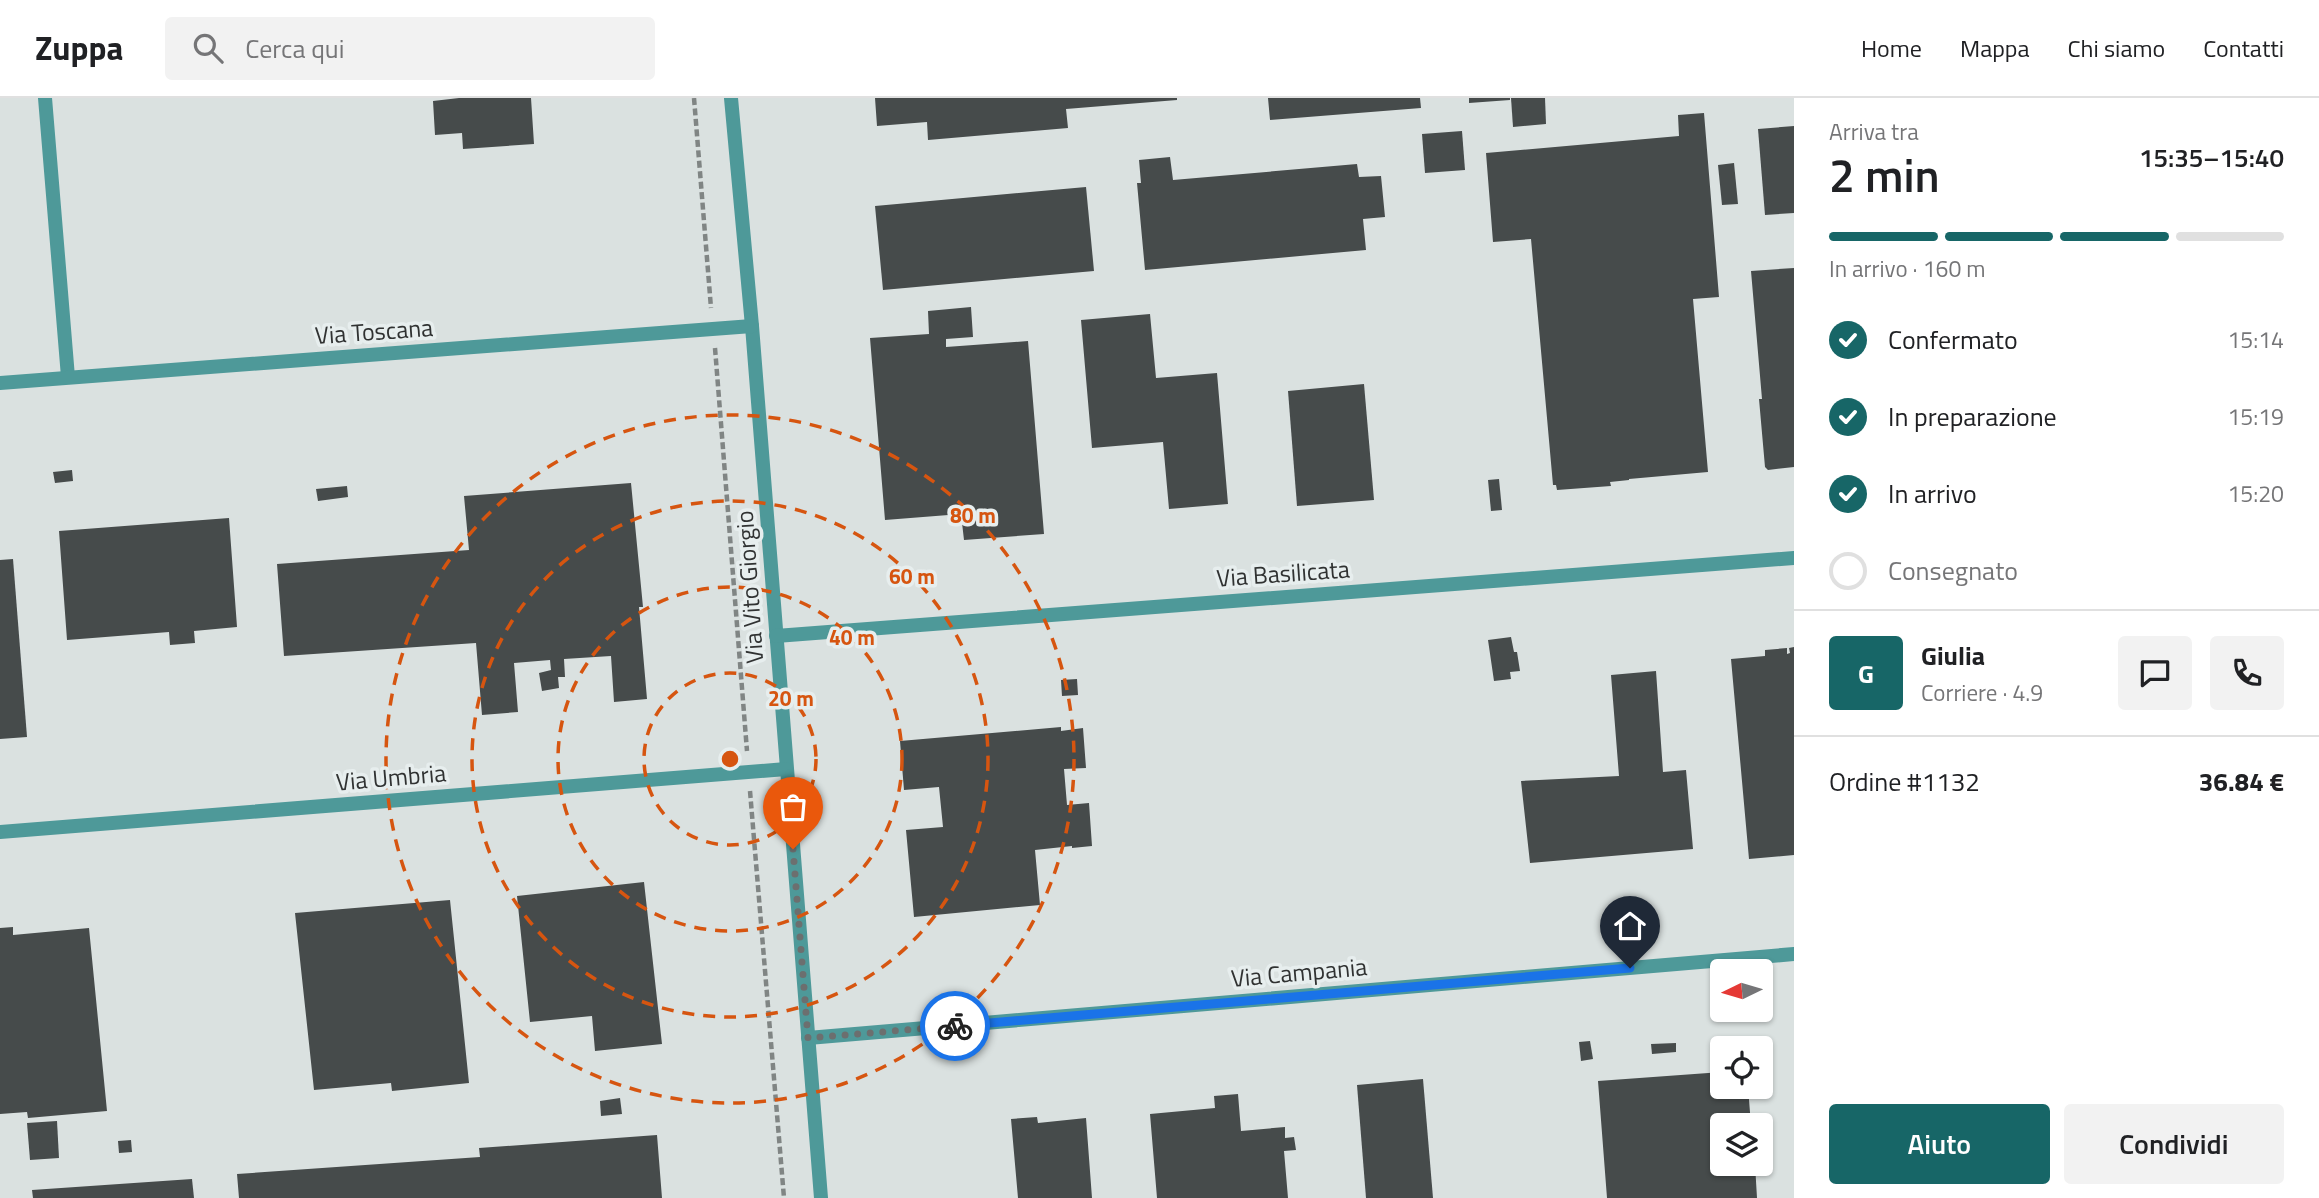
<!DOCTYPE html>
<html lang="it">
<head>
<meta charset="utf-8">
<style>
  body { margin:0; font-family:"Titillium Web",sans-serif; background:#f2f2f2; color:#202124; height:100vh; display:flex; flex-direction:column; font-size:26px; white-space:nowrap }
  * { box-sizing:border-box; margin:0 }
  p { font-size:23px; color:#757577 }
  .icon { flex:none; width:38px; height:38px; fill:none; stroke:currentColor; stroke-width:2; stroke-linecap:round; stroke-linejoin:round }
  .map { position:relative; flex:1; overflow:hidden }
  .drawer { display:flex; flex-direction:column; background:#fff; width:525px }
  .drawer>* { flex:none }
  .needle { width:46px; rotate:265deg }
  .tools { position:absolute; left:1710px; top:861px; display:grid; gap:14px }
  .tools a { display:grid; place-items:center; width:63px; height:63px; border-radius:7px; background:#fff; box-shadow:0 2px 5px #0004; font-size:35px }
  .pin { position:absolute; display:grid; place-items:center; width:60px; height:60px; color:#fff; margin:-72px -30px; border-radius:50% 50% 50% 0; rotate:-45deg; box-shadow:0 0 7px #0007 }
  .pin .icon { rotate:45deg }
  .courier { position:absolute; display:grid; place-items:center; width:70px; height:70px; margin:-35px; border:5px solid #1a73e8; border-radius:50%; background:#fff; color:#222; box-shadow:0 2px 9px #0007 }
  .summary em { font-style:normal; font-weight:600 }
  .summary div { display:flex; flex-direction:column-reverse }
  .summary { display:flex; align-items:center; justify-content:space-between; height:119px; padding:0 35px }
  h1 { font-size:46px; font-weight:600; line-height:52px }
  .bar { display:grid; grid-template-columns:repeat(4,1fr); gap:10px 7px; align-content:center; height:84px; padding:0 35px }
  .bar i { height:9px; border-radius:5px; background:#e0e0e0 }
  .bar .on { background:#176667 }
  .bar p { grid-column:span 4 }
  .line { display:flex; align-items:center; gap:18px; padding:0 35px; border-top:2px solid #e0e0e0 }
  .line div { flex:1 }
  .round { display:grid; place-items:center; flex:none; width:74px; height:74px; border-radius:7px; background:#f2f2f2 }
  ol { padding:0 35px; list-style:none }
  li { display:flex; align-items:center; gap:21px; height:77px }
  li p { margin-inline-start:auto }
  li .icon { padding:7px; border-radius:50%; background:#176667; color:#fff; stroke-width:4 }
  li:last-child { color:#757577 }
  li i { width:38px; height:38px; border:4px solid #e0e0e0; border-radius:50% }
  .action { display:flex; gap:14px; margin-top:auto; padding:14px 35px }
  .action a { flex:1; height:80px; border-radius:7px; background:#176667; color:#fff; font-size:28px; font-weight:600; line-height:80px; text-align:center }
  .action a+a { background:#f2f2f2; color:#202124 }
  header { display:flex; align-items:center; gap:42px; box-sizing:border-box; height:98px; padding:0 35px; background:#fff; border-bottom:2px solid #e0e0e0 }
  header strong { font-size:33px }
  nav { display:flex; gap:38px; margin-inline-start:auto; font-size:24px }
  .search { width:490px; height:63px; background:#f2f2f2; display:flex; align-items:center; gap:18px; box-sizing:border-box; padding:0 24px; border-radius:7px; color:#757577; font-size:26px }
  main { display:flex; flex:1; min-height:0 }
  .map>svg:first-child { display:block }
  .building { fill:#464b4b }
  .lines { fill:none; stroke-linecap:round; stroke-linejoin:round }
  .path { stroke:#808584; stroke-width:4.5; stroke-dasharray:7 3.5; stroke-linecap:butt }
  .street { stroke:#4e9999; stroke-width:14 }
  .done { stroke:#6c6f6f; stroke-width:7; stroke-dasharray:0 12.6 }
  .route { stroke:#1a73e8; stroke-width:9 }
  .ring { fill:none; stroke:#d65510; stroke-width:3.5; stroke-dasharray:12 9 }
  .labels { text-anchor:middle; stroke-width:7; stroke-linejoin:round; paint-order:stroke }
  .street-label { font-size:24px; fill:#303232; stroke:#e7eeee }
  .centre { fill:#d65510; stroke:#e7eeee; stroke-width:3.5 }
  .ring-label { font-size:21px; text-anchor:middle; font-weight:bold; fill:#d65510; stroke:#e7eeee; stroke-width:7; stroke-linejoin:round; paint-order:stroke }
</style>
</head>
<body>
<header>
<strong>Zuppa</strong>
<div class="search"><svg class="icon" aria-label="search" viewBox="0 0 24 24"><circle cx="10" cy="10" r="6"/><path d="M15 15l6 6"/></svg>Cerca qui</div>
<nav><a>Home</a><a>Mappa</a><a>Chi siamo</a><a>Contatti</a></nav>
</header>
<main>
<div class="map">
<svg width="1794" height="1100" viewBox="0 0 1794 1100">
  <rect width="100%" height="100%" fill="#dae1e0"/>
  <!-- building -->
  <g class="building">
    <path d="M 459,0 L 531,0 L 534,46 L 463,51 L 462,35 L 435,37 L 433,3 Z"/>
    <path d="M 875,0 L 1177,0 L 1177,2 L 1066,11 L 1068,30 L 928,42 L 927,24 L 877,28 Z"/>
    <path d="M 1268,0 L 1420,0 L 1421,10 L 1270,22 Z"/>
    <path d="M 1469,0 L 1510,0 L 1510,2 L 1469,5 Z"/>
    <path d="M 1511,0 L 1545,0 L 1546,26 L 1513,29 Z"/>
    <path d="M 1704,15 L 1719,199 L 1693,201 L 1708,374 L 1629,381 L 1629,382 L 1610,384 L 1611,388 L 1557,392 L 1556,387 L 1553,387 L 1531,141 L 1493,144 L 1486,55 L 1679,38 L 1678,17 Z"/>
    <path d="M 1794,28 L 1794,115 L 1765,117 L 1758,31 Z"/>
    <path d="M 1462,33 L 1465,72 L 1425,75 L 1422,36 Z"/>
    <path d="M 1170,59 L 1173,82 L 1357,66 L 1359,79 L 1381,78 L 1385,119 L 1363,121 L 1366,152 L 1145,172 L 1137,85 L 1141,85 L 1139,62 Z"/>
    <path d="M 1734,65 L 1738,106 L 1722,107 L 1718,67 Z"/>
    <path d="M 1086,89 L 1094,173 L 883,192 L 875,108 Z"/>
    <path d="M 1794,170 L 1794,369 L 1768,372 L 1765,369 L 1759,301 L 1762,301 L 1751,173 Z"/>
    <path d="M 971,209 L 973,239 L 946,241 L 946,249 L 1028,243 L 1044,436 L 964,442 L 961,416 L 885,422 L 870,240 L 929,236 L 928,213 Z"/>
    <path d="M 1150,216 L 1156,280 L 1217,275 L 1228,406 L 1169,411 L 1163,344 L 1092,350 L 1081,222 Z"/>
    <path d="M 1364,286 L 1374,402 L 1297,408 L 1288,293 Z"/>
    <path d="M 72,372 L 73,383 L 55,385 L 53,374 Z"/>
    <path d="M 1499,381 L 1502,412 L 1491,413 L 1488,382 Z"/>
    <path d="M 631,385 L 643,509 L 639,509 L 647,601 L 614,604 L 611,558 L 564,561 L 565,579 L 558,579 L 559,590 L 542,593 L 539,575 L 551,572 L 550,562 L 514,565 L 518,614 L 482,617 L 476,545 L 284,558 L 277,466 L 469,452 L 464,398 Z"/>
    <path d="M 347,388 L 348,399 L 318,403 L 316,391 Z"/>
    <path d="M 229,420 L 237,529 L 194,533 L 195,545 L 170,547 L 169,534 L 67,542 L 59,433 Z"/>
    <path d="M 13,461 L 27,639 L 0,641 L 0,462 Z"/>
    <path d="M 1511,539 L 1514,554 L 1517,554 L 1520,573 L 1510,574 L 1511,581 L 1494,583 L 1488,542 Z"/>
    <path d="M 1794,549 L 1794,757 L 1749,761 L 1731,561 L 1765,558 L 1765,552 L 1787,550 L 1787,556 L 1790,555 L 1789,550 Z"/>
    <path d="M 1656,573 L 1663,674 L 1686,672 L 1693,751 L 1530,765 L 1521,683 L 1619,678 L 1611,577 Z"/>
    <path d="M 1077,581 L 1078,597 L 1062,598 L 1061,582 Z"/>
    <path d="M 1061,629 L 1061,633 L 1083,630 L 1086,670 L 1064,671 L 1067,707 L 1089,705 L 1092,748 L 1072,750 L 1072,748 L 1035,752 L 1040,807 L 914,819 L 906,732 L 943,729 L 939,689 L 904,692 L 900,643 Z"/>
    <path d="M 644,784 L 662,946 L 595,953 L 592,918 L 530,924 L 517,798 Z"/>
    <path d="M 450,802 L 469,985 L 392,993 L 391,985 L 314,992 L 295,815 Z"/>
    <path d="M 13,829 L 13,837 L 89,830 L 107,1013 L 28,1020 L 27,1014 L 0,1016 L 0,830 Z"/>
    <path d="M 1590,943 L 1593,961 L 1581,963 L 1579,944 Z"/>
    <path d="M 1676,945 L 1676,954 L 1652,956 L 1651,946 Z"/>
    <path d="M 1722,974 L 1722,989 L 1748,989 L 1751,1027 L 1722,1027 L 1722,1066 L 1755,1066 L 1757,1100 L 1607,1100 L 1598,983 Z"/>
    <path d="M 1423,981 L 1433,1100 L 1366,1100 L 1357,987 Z"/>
    <path d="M 1238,996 L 1241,1033 L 1285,1029 L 1285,1040 L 1294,1039 L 1296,1052 L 1284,1053 L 1288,1100 L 1157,1100 L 1150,1016 L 1215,1010 L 1214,998 Z"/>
    <path d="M 620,1000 L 622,1016 L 601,1018 L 600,1003 Z"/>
    <path d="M 1037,1019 L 1038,1025 L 1086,1020 L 1092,1100 L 1018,1100 L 1011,1021 Z"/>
    <path d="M 57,1023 L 59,1060 L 30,1062 L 27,1025 Z"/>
    <path d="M 657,1037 L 662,1100 L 239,1100 L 237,1076 L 480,1059 L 479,1050 Z"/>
    <path d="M 131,1042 L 132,1054 L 119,1055 L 118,1043 Z"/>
    <path d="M 192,1081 L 194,1100 L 33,1100 L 32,1092 Z"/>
  </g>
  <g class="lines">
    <!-- path -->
    <g class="path">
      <path d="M 694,0 L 711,210"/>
      <path d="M 715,250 L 747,653"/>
      <path d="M 750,693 L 784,1100"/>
    </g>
    <!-- street -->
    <g class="street">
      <path d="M 45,0 L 68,279"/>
      <path d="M 731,0 L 752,228 L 821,1100"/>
      <path d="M 0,285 L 752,228"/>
      <path d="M 776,538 L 1794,460"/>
      <path d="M 0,734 L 786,671"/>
      <path d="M 808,940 L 1794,856"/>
    </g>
  </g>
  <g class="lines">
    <!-- done -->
    <path class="done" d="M 793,751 L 808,940 L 955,928"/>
    <!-- route -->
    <path class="route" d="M 955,928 L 1630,870"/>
  </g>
  <!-- distance rings -->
  <g class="ring">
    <circle cx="730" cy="661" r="86"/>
    <circle cx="730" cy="661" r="172"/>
    <circle cx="730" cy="661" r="258"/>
    <circle cx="730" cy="661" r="344"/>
  </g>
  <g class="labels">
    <!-- street labels -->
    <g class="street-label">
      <text transform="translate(374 234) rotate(-4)" y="8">Via Toscana</text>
      <text transform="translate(1283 476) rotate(-4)" y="8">Via Basilicata</text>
      <text transform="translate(750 489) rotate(-94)" y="8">Via Vito Giorgio</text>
      <text transform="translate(391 680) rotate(-5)" y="8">Via Umbria</text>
      <text transform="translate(1299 875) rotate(-5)" y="8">Via Campania</text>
    </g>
  </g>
  <circle cx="730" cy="661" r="10" class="centre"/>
  <g class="ring-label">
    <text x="973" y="425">80 m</text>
    <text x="912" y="486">60 m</text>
    <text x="852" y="547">40 m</text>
    <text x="791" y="608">20 m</text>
  </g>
</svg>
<div class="tools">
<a><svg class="needle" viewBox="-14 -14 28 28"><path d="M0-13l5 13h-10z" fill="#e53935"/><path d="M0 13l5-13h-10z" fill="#757577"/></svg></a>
<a><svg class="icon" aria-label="locate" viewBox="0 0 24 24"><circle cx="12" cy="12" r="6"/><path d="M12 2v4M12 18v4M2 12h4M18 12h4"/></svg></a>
<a><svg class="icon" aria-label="layers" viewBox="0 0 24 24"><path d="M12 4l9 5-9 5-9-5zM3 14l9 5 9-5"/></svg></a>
</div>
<div class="pin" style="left:793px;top:751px;background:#ea580c"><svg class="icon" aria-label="bag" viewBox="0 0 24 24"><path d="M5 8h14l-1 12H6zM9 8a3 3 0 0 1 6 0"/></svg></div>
<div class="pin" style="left:1630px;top:870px;background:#1f2937"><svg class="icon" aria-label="home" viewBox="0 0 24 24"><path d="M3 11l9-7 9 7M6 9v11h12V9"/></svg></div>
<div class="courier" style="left:955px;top:928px"><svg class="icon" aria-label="bike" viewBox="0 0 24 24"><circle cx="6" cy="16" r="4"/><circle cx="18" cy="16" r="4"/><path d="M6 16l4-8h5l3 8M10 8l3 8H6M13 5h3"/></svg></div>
</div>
<section class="drawer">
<div class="summary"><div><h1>2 min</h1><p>Arriva tra</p></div><em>15:35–15:40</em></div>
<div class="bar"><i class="on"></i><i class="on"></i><i class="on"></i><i></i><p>In arrivo · 160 m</p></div>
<ol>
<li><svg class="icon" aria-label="check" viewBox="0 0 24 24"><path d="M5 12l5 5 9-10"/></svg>Confermato<p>15:14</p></li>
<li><svg class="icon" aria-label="check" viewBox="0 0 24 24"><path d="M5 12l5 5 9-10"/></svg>In preparazione<p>15:19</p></li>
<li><svg class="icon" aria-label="check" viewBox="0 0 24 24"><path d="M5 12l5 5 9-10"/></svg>In arrivo<p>15:20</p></li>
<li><i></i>Consegnato</li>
</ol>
<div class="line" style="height:126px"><b class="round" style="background:#176667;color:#fff">G</b><div><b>Giulia</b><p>Corriere · 4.9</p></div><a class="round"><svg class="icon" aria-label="chat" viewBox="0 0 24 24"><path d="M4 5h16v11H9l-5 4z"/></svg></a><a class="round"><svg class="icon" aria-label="phone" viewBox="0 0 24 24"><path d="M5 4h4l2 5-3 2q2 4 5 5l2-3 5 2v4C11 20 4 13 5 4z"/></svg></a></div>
<div class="line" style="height:91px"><div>Ordine #1132</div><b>36.84 €</b></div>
<div class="action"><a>Aiuto</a><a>Condividi</a></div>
</section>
</main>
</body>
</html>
